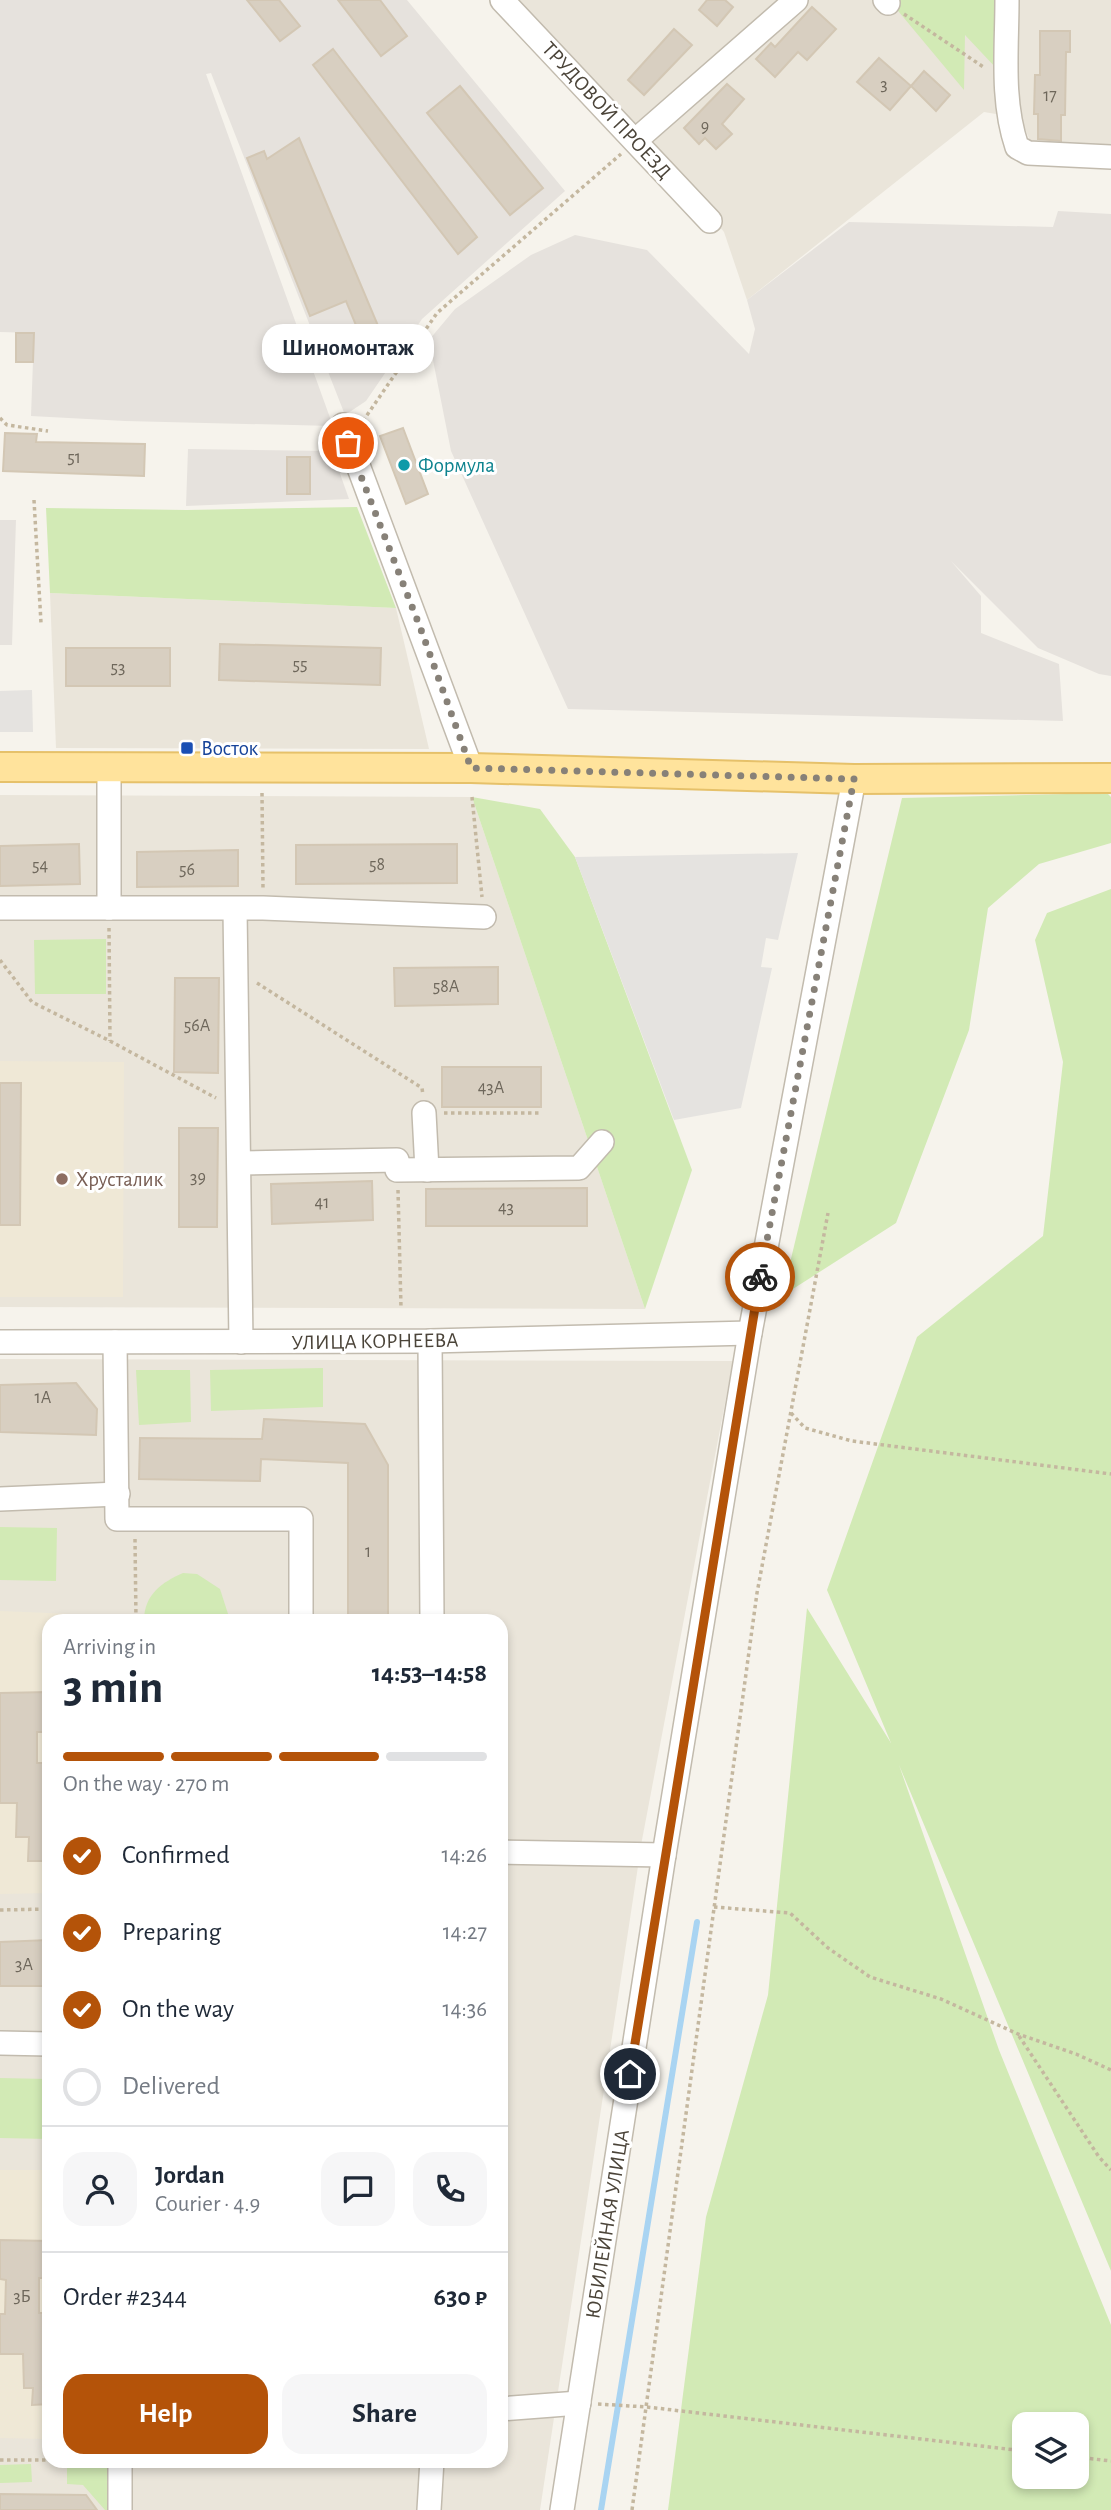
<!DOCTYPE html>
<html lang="en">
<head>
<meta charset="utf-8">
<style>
  body { margin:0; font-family:"Alegreya Sans",sans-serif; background:#f6f6f7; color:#1f2937; height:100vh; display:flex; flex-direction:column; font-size:26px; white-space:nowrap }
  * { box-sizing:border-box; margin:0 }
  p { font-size:23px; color:#747a83 }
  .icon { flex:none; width:38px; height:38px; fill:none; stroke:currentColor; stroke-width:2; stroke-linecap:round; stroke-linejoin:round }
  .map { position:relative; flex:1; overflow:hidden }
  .details { position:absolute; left:42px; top:1614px; width:466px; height:854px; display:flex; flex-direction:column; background:#fff; border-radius:21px; box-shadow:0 4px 10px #0003 }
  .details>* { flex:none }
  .controls { position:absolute; left:1012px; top:2412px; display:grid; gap:14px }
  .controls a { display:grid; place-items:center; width:77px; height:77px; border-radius:14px; background:#fff; box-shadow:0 4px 10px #0003; font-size:35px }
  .pin { position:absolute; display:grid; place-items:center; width:60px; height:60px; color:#fff; margin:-30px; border:4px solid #fff; border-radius:50%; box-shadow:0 2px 7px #0007 }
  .courier { position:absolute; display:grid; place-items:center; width:70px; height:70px; margin:-35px; border:5px solid #b45309; border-radius:50%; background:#fff; color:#222; box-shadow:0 2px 9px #0007 }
  .bubble { position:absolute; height:49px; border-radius:21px; background:#fff; box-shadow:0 4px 10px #0003; font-size:23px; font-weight:600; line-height:49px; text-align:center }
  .summary em { font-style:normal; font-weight:600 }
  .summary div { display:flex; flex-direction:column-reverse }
  .summary { display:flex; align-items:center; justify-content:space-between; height:119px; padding:0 21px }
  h1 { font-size:46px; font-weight:600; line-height:52px }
  .bar { display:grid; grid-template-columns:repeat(4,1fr); gap:10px 7px; align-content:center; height:84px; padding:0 21px }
  .bar i { height:9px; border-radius:5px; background:#e0e1e3 }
  .bar .current { background:#b45309 }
  .bar p { grid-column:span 4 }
  .line { display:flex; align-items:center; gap:18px; padding:0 21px; border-top:2px solid #e0e1e3 }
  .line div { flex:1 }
  .round { display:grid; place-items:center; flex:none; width:74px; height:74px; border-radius:21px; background:#f6f6f7 }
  ol { padding:0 21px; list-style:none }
  li { display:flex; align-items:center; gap:21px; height:77px }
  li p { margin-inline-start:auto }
  li .icon { padding:7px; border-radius:50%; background:#b45309; color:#fff; stroke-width:4 }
  li:last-child { color:#747a83 }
  li i { width:38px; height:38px; border:4px solid #e0e1e3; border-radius:50% }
  .primary-button { display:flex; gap:14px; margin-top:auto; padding:14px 21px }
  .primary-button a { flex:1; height:80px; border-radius:21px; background:#b45309; color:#fff; font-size:28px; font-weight:600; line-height:80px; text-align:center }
  .primary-button a+a { background:#f6f6f7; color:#1f2937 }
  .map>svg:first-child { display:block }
  .residential { fill:#eae5da; fill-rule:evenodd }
  .industrial { fill:#e6e2dd }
  .education { fill:#efe8d6 }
  .green { fill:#d2eab5; fill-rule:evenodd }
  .parking { fill:#e5e3e0 }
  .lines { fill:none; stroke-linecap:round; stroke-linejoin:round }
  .stream { stroke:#a9d4f2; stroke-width:6 }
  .building { fill:#d8cfc1; stroke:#d3c7b4; stroke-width:2 }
  .minor-casing { stroke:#c2bbae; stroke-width:26 }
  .major-casing { stroke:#e6c16a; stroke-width:32 }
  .path { stroke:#c4b79f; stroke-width:3.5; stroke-dasharray:3.5 3.5; stroke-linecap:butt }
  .minor { stroke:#fff; stroke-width:23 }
  .major { stroke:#ffe39c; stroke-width:28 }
  .done { stroke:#878178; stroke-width:7; stroke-dasharray:0 12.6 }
  .route { stroke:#b45309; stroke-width:9 }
  .culture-dot { fill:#0f9aa8; stroke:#fff; stroke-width:2.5 }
  .transit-dot { fill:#1a4fb4; stroke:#fff; stroke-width:2.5 }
  .education-dot { fill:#8d6e63; stroke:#fff; stroke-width:2.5 }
  .labels { text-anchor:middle; stroke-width:6; stroke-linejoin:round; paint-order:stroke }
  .number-label { font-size:18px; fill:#6e675b }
  .street-label { font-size:21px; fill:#4b4439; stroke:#fff }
  .culture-label { font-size:21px; fill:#0d838f; stroke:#fff; text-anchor:start }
  .transit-label { font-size:21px; fill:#164399; stroke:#fff; text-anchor:start }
  .education-label { font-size:21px; fill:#785e54; stroke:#fff; text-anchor:start }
</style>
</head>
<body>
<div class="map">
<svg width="1111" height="2510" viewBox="0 0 1111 2510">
  <rect width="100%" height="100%" fill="#f6f3ec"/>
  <!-- residential -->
  <g class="residential">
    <path d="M 507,0 L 1111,0 L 1111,149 L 1032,145 L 1020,118 L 984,112 L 747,300 L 724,232 L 648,141 Z"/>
    <path d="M 50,593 L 396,608 L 429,749 L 56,748 Z"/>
    <path d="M 0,795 L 472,797 L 645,1309 L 0,1307 Z"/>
    <path d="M 0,1359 L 733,1361 L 642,1840 L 540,2510 L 0,2510 ZM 49,1620 L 500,1620 L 500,2460 L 49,2460 Z"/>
  </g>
  <!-- industrial -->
  <g class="industrial">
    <path d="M 0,0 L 407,0 L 565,191 L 422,319 L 366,401 L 345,415 L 211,73 L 206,74 L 333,426 L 125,421 L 31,416 L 34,333 L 0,332 Z"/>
    <path d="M 1058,211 L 1111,214 L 1111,676 L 1099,674 L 1038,648 L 951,561 L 981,596 L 981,633 L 1059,664 L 1063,721 L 568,709 L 451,451 L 429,340 L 455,309 L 531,255 L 575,235 L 647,250 L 749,354 L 755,329 L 747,300 L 849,222 L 1053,227 Z"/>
    <path d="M 188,449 L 332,451 L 349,499 L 186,506 Z"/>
    <path d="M 0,520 L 16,520 L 12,645 L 0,645 Z"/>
  </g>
  <!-- education -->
  <g class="education">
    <path d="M 0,1061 L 124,1062 L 123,1297 L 0,1297 Z"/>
    <path d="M 0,1611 L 97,1615 L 97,1620 L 49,1620 L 49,1893 L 0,1894 Z"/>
    <path d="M 0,2170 L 49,2170 L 49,2439 L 0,2438 Z"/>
  </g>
  <!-- green -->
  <g class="green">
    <path d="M 889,0 L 999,0 L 997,69 L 965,35 L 964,90 Z"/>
    <path d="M 357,507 L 396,608 L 50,593 L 46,508 L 187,510 Z"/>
    <path d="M 1107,793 L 1111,797 L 1111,843 L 1039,864 L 988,908 L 969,1030 L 896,1223 L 782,1296 L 902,798 Z"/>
    <path d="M 472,797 L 540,809 L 575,857 L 692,1170 L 645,1309 Z"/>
    <path d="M 1111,889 L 1111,2271 L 899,1765 L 999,2050 L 1111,2325 L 1111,2510 L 668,2510 L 706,2217 L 768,1995 L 807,1608 L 891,1743 L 827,1590 L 917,1337 L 1043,1236 L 1063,1062 L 1035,940 L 1047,913 ZM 1024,2424 L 1076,2424 L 1076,2476 L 1024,2476 Z"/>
    <path d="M 106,939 L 106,994 L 35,994 L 34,940 Z"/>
    <path d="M 323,1368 L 323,1407 L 211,1411 L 210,1370 Z"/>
    <path d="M 136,1370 L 190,1370 L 191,1422 L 139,1425 Z"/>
    <path d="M 0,1527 L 57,1528 L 56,1581 L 0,1580 Z"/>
    <path d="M 183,1573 L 197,1574 L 220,1589 L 230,1620 L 144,1620 C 144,1595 162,1582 183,1573 Z"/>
    <path d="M 0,2078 L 49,2079 L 49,2139 L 0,2138 Z"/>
    <path d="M 31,2464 L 32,2482 L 0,2483 L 0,2465 Z"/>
    <path d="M 67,2467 L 110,2467 L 109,2510 L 105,2510 L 83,2485 L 67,2484 Z"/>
  </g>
  <!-- parking -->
  <g class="parking">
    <path d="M 32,690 L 33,732 L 0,732 L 0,691 Z"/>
    <path d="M 798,853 L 778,940 L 766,938 L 761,967 L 772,968 L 741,1108 L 674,1120 L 575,857 Z"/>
  </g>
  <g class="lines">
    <!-- stream -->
    <path class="stream" d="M 601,2510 L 697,1922"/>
  </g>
  <!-- building -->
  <g class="building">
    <path d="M 247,0 L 279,0 L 300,26 L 280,41 Z"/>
    <path d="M 338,0 L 380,0 L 407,36 L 381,56 Z"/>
    <path d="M 707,0 L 725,0 L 733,7 L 717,26 L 699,10 Z"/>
    <path d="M 812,7 L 836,29 L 807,60 L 798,52 L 775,77 L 756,59 L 771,43 L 775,47 Z"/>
    <path d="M 674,29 L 692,45 L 644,95 L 628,80 Z"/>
    <path d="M 1040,31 L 1070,31 L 1070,52 L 1066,52 L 1065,115 L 1061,115 L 1061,141 L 1038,139 L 1038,114 L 1034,114 L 1035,75 L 1040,75 Z"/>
    <path d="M 333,49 L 477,237 L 458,254 L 313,65 Z"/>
    <path d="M 879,58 L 911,86 L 890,110 L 857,82 Z"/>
    <path d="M 924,71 L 950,95 L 936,111 L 911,86 Z"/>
    <path d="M 727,84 L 744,99 L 722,124 L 732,134 L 716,149 L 705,138 L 699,144 L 684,128 Z"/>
    <path d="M 460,86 L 543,188 L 510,215 L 427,113 Z"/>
    <path d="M 299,138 L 384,340 L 365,347 L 346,301 L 310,316 L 247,158 L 264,151 L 267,159 Z"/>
    <path d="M 16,333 L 34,333 L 33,362 L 16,362 Z"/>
    <path d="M 403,428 L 428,494 L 406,504 L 380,436 Z"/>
    <path d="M 5,433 L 37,434 L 36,442 L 145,444 L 144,476 L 3,471 Z"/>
    <rect x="287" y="457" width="23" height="37"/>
    <path d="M 220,644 L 381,648 L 380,685 L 219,680 Z"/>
    <rect x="66" y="648" width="104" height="38"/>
    <path d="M 79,844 L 80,884 L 0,886 L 0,846 Z"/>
    <path d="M 457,844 L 457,883 L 296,884 L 296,845 Z"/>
    <path d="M 238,850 L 238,886 L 137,887 L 137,852 Z"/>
    <path d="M 498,967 L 498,1004 L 395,1006 L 394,968 Z"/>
    <path d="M 175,978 L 219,978 L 218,1073 L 174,1072 Z"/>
    <rect x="442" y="1067" width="99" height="40"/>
    <path d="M 0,1083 L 21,1083 L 20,1225 L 0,1225 Z"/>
    <path d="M 179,1128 L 218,1128 L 217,1227 L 179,1227 Z"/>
    <path d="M 372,1181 L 373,1220 L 272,1224 L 271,1184 Z"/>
    <path d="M 587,1188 L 587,1226 L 426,1226 L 426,1189 Z"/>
    <path d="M 76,1383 L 97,1409 L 96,1435 L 0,1432 L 0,1385 Z"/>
    <path d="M 264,1419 L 365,1424 L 388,1465 L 388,1620 L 348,1620 L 348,1463 L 261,1459 L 260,1481 L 139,1479 L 140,1438 L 262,1439 Z"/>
    <path d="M 49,1692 L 49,1732 L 37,1732 L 37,1763 L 49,1763 L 49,1861 L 28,1861 L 29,1837 L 16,1837 L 17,1803 L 0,1803 L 0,1693 Z"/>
    <path d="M 49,1940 L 49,1986 L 0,1986 L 0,1942 Z"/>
    <path d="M 0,2240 L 49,2241 L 49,2278 L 39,2278 L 39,2313 L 49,2313 L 49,2404 L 32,2405 L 33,2388 L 24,2388 L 23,2354 L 0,2354 L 0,2314 L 5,2314 L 6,2280 L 0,2279 Z"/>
    <path d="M 0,2494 L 86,2495 L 97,2510 L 0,2510 Z"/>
  </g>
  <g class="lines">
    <!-- minor casing -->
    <g class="minor-casing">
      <g id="minor">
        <path d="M 502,0 L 710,221"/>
        <path d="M 885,0 L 888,3"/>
        <path d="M 1007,0 C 1007,49 1001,100 1017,147 L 1028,153 L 1111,157"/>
        <path d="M 636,140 L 796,0"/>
        <path d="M 343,425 L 471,768"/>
        <path d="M 109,767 L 109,908"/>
        <path d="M 0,908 L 263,908 L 484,917"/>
        <path d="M 235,909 L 241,1342"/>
        <path d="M 424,1113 L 427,1170"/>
        <path d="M 240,1163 L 397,1160 L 397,1170 L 579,1168 L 602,1142"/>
        <path d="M 430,1341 L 432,1620"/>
        <path d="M 0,1342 L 430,1341 L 750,1333"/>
        <path d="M 115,1342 L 117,1519 L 301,1519 L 301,1620"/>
        <path d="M 0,1499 L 118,1494"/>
        <path d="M 500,1852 L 664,1855"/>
        <path d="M 0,2043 L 49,2044"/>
        <path d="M 500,2409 L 579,2403"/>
        <path d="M 120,2510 L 120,2460"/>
        <path d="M 429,2510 L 432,2460"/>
        <path d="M 562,2510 L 664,1855 L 750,1333 L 854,779"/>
      </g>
    </g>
    <!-- major casing -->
    <g class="major-casing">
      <path id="major" d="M 0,767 L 471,768 L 854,779 L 1111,778"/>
    </g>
    <!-- path -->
    <g class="path">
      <path d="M 904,14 L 985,68"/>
      <path d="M 0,418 L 7,425 L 48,431"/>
      <path d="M 363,421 L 437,313 L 621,154"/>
      <path d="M 34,500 L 41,623"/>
      <path d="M 262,793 L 263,889"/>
      <path d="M 472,797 L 482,897"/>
      <path d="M 109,928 L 110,1041"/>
      <path d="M 0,960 L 32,1002 L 110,1041 L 216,1098"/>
      <path d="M 257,983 L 422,1088 L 423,1095"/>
      <path d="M 444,1113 L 540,1113"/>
      <path d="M 398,1190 L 401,1308"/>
      <path d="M 791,1413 L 805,1428 L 852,1441 L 1111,1474"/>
      <path d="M 135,1539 L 136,1620"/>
      <path d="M 714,1907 L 790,1913 L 828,1948 L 870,1977 L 941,1999 L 1018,2034 L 1076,2054 L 1111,2070"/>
      <path d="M 0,1910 L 49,1909"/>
      <path d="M 1019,2036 L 1099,2157 L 1111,2170"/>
      <path d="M 598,2404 L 647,2407 L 1024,2451"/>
      <path d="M 1076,2457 L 1111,2461"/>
      <path d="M 0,2460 L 49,2460"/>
      <path d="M 632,2510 L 757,1593 L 828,1213"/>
    </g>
    <!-- minor -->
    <use href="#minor" class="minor"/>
    <!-- major -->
    <use href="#major" class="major"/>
  </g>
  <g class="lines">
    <!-- done -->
    <path class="done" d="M 348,443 L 420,627 L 471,768 L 854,779 L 760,1277"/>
    <!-- route -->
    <path class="route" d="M 630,2074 L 760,1277"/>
  </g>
  <!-- markers -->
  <circle class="culture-dot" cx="404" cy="465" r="7"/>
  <rect class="transit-dot" x="180" y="741" width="14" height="14" rx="3.5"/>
  <circle class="education-dot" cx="62" cy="1179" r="7"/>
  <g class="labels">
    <!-- number labels -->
    <g class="number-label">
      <text x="884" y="90">3</text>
      <text x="1050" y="101">17</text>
      <text x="705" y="132">9</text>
      <text x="74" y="463">51</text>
      <text x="300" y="670">55</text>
      <text x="118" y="673">53</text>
      <text x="377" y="870">58</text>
      <text x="40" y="871">54</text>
      <text x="187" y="875">56</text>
      <text x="446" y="992">58А</text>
      <text x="197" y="1031">56А</text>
      <text x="491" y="1093">43А</text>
      <text x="198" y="1183">39</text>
      <text x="322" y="1208">41</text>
      <text x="506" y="1213">43</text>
      <text x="43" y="1403">1А</text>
      <text x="368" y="1557">1</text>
      <text x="24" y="1970">3А</text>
      <text x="22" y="2302">3Б</text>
    </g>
    <!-- street labels -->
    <g class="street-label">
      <text transform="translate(607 110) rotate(47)" y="7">ТРУДОВОЙ ПРОЕЗД</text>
      <text transform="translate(375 1341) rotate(-1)" y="7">УЛИЦА КОРНЕЕВА</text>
      <text transform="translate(607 2224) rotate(-81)" y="7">ЮБИЛЕЙНАЯ УЛИЦА</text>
    </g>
    <!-- culture labels -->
    <g class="culture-label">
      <text x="418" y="472">Формула</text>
    </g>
    <!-- transit labels -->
    <g class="transit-label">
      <text x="201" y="755">Восток</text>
    </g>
    <!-- education labels -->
    <g class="education-label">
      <text x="76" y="1186">Хрусталик</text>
    </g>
  </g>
</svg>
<div class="controls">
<a><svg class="icon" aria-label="layers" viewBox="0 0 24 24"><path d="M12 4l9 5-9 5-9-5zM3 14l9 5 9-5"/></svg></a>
</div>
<div class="pin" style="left:348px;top:443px;background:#ea580c"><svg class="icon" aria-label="bag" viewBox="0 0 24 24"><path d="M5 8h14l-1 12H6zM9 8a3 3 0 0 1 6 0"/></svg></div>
<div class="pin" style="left:630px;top:2074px;background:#1f2937"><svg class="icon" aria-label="home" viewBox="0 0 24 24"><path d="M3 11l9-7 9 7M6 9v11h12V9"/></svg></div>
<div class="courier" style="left:760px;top:1277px"><svg class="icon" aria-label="bike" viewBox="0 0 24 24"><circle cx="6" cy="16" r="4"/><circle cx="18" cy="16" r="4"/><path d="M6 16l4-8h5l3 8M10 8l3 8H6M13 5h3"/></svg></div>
<div class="bubble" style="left:262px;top:324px;width:172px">Шиномонтаж</div>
<section class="details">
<div class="summary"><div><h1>3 min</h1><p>Arriving in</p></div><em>14:53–14:58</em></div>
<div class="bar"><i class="current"></i><i class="current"></i><i class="current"></i><i></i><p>On the way · 270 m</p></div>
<ol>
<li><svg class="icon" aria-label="check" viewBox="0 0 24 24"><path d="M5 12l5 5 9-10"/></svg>Confirmed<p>14:26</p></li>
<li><svg class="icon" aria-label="check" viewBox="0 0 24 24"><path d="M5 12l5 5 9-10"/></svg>Preparing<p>14:27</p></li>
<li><svg class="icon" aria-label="check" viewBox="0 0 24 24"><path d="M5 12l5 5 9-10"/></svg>On the way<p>14:36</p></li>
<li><i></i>Delivered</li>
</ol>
<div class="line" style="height:126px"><a class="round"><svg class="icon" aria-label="person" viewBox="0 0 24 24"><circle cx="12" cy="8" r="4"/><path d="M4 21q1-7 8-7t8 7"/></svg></a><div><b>Jordan</b><p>Courier · 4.9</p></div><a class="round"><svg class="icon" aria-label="chat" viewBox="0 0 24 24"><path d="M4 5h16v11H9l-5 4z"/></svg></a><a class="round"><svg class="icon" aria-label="phone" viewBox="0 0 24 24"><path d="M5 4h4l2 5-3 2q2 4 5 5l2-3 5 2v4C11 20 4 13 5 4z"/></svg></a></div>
<div class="line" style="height:91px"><div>Order #2344</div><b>630 ₽</b></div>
<div class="primary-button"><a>Help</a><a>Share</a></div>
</section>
</div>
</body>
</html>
